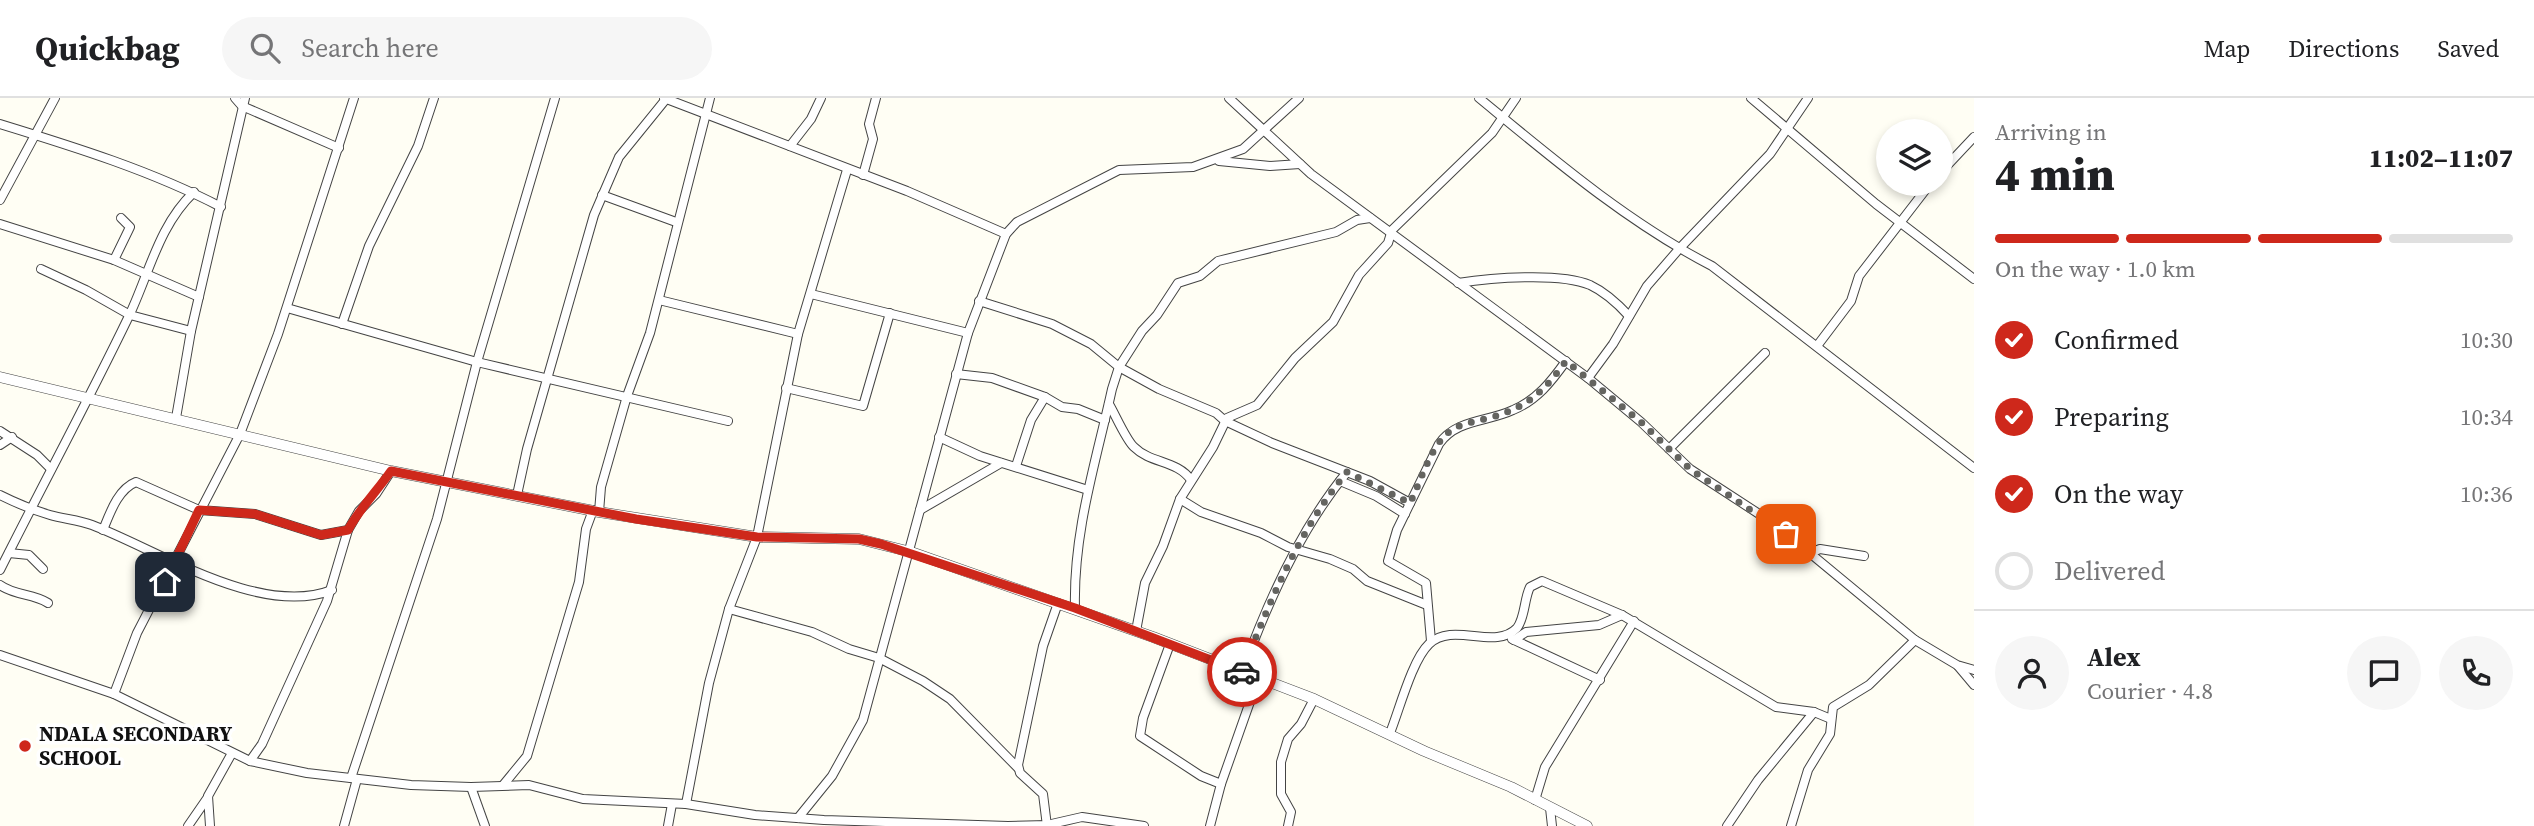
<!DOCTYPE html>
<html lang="en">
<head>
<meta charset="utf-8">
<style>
  body { margin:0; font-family:"Source Serif 4",serif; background:#f6f6f6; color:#202124; height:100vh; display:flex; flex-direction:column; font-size:26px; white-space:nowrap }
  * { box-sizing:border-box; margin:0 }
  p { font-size:23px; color:#757577 }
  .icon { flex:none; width:38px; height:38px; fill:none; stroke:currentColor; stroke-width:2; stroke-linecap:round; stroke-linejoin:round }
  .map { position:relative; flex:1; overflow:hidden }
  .panel { display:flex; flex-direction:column; background:#fff; width:560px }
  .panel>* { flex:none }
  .controls { position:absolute; left:1876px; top:21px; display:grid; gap:14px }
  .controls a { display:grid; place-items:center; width:77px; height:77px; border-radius:50%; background:#fff; box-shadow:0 4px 10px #0003; font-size:35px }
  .pin { position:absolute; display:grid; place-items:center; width:60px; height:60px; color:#fff; margin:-30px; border-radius:14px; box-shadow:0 4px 10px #0006 }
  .courier { position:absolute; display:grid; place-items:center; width:70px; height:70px; margin:-35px; border:5px solid #ce281b; border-radius:50%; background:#fff; color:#222; box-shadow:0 2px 9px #0007 }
  .head em { font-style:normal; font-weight:800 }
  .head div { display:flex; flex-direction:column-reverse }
  .head { display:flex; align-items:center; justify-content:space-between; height:119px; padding:0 21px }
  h1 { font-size:46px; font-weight:800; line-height:52px }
  .bar { display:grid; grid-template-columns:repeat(4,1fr); gap:10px 7px; align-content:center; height:84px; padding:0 21px }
  .bar i { height:9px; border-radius:5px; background:#e0e0e0 }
  .bar .active { background:#ce281b }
  .bar p { grid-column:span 4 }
  .line { display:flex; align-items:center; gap:18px; padding:0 21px; border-top:2px solid #e0e0e0 }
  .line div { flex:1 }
  .round { display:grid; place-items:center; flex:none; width:74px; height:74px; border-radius:37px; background:#f6f6f6 }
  ol { padding:0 21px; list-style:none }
  li { display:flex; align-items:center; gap:21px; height:77px }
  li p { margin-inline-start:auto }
  li .icon { padding:7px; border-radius:50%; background:#ce281b; color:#fff; stroke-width:4 }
  li:last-child { color:#757577 }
  li i { width:38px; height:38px; border:4px solid #e0e0e0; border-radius:50% }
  header { display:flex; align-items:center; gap:42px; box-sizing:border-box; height:98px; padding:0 35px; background:#fff; border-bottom:2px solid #e0e0e0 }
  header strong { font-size:33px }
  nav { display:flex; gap:38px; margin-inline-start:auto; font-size:24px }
  .search { width:490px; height:63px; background:#f6f6f6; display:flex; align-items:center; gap:18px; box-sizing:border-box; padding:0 24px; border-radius:38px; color:#757577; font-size:26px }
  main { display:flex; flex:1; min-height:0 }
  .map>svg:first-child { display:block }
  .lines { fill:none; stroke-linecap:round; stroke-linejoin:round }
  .minor-casing { stroke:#444; stroke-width:10 }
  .tertiary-casing { stroke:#444; stroke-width:11 }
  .minor { stroke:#fff; stroke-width:8 }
  .tertiary { stroke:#fff; stroke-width:10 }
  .done { stroke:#646460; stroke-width:7; stroke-dasharray:0 12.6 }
  .route { stroke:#ce281b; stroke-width:9 }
  .poi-dot { fill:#ce281b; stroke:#fff; stroke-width:2.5 }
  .labels { text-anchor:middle; stroke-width:7; stroke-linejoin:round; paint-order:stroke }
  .poi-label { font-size:21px; font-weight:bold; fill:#111; stroke:#fff; text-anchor:start }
</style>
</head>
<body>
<header>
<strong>Quickbag</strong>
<div class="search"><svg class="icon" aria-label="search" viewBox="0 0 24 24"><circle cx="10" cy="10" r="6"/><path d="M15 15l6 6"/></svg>Search here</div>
<nav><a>Map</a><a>Directions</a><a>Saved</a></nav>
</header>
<main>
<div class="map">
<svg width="1974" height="728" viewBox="0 0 1974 728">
  <rect width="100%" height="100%" fill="#fffef4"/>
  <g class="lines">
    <!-- minor casing -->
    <g class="minor-casing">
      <g id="minor">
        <path d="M 235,0 L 242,8 L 339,50"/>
        <path d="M 664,0 L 907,93 L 1006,136"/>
        <path d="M 1229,0 L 1311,76 L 1588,280 L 1641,324 L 1690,371 L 1776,427 L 1915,542 L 1957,567 L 1974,572"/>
        <path d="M 1479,0 C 1552,60 1627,124 1712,168 L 1974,370"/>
        <path d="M 1751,0 L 1876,106 L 1974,181"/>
        <path d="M 0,26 C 75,49 152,73 221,109"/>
        <path d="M 790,48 L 811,21 L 821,0"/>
        <path d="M 1219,63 L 1270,68 L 1300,66"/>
        <path d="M 1941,74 L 1974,39"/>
        <path d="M 863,77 L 873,41 L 869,26 L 876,0"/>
        <path d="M 602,97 L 676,124"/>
        <path d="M 0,102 L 55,0"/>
        <path d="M 0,126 L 114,162 L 199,199"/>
        <path d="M 114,162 L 130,129 L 121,120"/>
        <path d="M 41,171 L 86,192 L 130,217 L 191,233"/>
        <path d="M 1458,185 C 1490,180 1560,174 1590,187 C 1605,194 1618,206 1629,218"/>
        <path d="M 811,196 L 968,235"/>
        <path d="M 659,202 L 798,236"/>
        <path d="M 979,203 L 1052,226 L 1091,246 L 1119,269 L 1159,291 L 1216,315 L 1225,323 L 1272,345 L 1370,383 L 1410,405"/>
        <path d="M 287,210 L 477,264 L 728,323"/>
        <path d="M 342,226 L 369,148 L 418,48 L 434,0"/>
        <path d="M 1817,248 L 1851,203 L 1859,178 L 1930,86"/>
        <path d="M 956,276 L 992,280 L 1045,299 L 1062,309 L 1078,311 L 1105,322"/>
        <path d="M 1588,280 L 1613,246 L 1647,188 L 1679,151 L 1770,56 L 1808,0"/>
        <path d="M 786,290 L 863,308 L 890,215"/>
        <path d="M 1109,306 C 1115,316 1126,342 1134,349 C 1151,366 1177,362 1191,382"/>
        <path d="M 176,320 L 191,233 L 245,0"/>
        <path d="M 0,333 L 37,357 L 51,371"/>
        <path d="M 939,339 L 980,358 L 1088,392"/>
        <path d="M 0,347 L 12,339"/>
        <path d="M 1669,351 L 1765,255"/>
        <path d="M 1016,368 L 1031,322 L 1045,299"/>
        <path d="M 1340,383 L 1376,398 L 1405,416"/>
        <path d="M 0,397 C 16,405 33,412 50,417 C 64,421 79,422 92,427 C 158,452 260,520 332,492"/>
        <path d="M 517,397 L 527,351 L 594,117 L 619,59 L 666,1"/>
        <path d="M 1180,401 L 1201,414 L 1261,435 L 1288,449 L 1330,461 L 1353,471 L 1367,483 L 1427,507"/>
        <path d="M 920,412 L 1001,365"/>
        <path d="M 599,414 L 601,389 L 627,298 L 650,235 L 710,0"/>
        <path d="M 103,432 C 110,415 118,391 136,384 L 199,412 L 255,416 L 321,437 L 348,432"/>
        <path d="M 9,455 L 29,457 L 43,471"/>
        <path d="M 1810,455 L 1820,451 L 1864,458"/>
        <path d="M 0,472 C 42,388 87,305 128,220 C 149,177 158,128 194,94"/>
        <path d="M 0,487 C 15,498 33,495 48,505"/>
        <path d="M 1075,510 C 1073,434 1096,364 1112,291 L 1119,269 L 1142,233 L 1157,217 L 1178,185 L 1200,178 L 1218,163 L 1336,134 L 1357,122 L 1370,120"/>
        <path d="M 729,511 L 812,534 L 849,551 L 879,560 L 923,583 L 950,601 L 1018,670"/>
        <path d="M 1136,533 L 1145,485 L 1163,448 L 1180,401 L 1213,349 L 1227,320 L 1257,307 L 1295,260 L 1333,224 L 1359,177 L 1388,145 L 1392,132 L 1492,35 L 1516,0"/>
        <path d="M 1512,541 L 1600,582"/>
        <path d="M 1514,542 L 1526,534 L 1599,527 L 1622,517"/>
        <path d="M 1431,543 L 1426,485 L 1388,463 L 1397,432 L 1439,346 C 1456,321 1488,324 1513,312 C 1537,302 1551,284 1566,263"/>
        <path d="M 1170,546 L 1143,620 L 1140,638 L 1201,678 L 1221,686"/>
        <path d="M 0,557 L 114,596 L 250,663 L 307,675 L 411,687 L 471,689 L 529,687 L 583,701 L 686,706 L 755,717 L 824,722 L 1008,728 L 1047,727 L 1082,719 L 1144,728"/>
        <path d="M 1958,568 L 1974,587"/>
        <path d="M 1242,575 C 1267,505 1300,431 1347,374"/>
        <path d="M 114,596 L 137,535 L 240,336 L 278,236 L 354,0"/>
        <path d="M 1390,635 C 1399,613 1412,562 1429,546 C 1453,523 1495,553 1517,530 C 1525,520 1524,501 1530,489 L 1542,483 L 1622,517 L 1776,609 L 1814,614 L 1831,621"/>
        <path d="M 250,663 L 262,646 L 327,503 L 348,432 L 359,413 L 376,396 L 391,373"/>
        <path d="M 351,680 L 437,421 L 477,264 L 555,0"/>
        <path d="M 504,686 L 527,658 L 579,484 L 586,431 L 593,412"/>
        <path d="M 471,689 L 485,728"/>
        <path d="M 1535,702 L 1545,669 L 1634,523"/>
        <path d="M 686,706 L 709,585 L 729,511 L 757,439 L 798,236 L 847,72"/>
        <path d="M 1550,710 L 1552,728"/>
        <path d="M 798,720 L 832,678 L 863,622 L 968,235 L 1006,136 L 1017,124 L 1119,72 L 1193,69 L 1243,51 L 1299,0"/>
        <path d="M 188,728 L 208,699"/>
        <path d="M 210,728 L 208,698 L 232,655"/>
        <path d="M 344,728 L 357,681"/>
        <path d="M 668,728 L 672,706"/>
        <path d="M 1047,728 L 1043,696 L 1020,675 L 1018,667 L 1043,548 L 1058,505"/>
        <path d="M 1210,728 L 1221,686 L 1258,581"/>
        <path d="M 1288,728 L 1291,714 L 1281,696 L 1281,664 L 1288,641 L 1301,626 L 1314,601"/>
        <path d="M 1727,728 L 1758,682 L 1814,614"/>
        <path d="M 1791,728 L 1808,672 L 1830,636 L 1833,609 L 1869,587 L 1915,542"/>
      </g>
    </g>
    <!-- tertiary casing -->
    <g class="tertiary-casing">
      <path id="tertiary" d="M 0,279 L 391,373 L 599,414 L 757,439 L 859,441 L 911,454 L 1153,539 L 1314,601 L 1424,653 L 1511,689 L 1587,728"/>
    </g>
    <!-- minor -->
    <use href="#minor" class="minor"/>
    <!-- tertiary -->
    <use href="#tertiary" class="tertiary"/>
  </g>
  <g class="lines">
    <!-- done -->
    <path class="done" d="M 1242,574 C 1269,505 1299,432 1347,374 L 1410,405 C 1421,383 1430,349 1449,334 C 1459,326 1473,324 1485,321 C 1525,311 1542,296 1566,263 L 1641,324 L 1690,371 L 1786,436"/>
    <!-- route -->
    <path class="route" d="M 165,484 L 199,412 L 255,416 L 321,437 L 348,432 C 360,410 377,393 391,373 L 636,421 L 757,439 L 859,441 L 881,446 L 1075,510 L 1242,574"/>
  </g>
  <!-- markers -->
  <circle class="poi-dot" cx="25" cy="648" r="7"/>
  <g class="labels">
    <!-- poi labels -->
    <g class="poi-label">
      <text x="39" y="643">NDALA SECONDARY<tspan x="39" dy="24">SCHOOL</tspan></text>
    </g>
  </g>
</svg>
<div class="controls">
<a><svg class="icon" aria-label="layers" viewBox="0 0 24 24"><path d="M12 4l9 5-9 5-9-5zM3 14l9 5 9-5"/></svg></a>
</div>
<div class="pin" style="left:1786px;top:436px;background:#ea580c"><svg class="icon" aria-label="bag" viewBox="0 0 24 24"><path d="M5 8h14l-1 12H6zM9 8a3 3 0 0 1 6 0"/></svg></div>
<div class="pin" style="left:165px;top:484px;background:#1f2937"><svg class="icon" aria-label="home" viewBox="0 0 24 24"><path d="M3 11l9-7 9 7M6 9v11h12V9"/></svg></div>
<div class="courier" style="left:1242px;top:574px"><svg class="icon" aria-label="car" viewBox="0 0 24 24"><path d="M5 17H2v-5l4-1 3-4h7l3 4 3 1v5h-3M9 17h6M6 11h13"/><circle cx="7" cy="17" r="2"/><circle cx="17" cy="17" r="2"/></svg></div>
</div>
<section class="panel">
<div class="head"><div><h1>4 min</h1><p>Arriving in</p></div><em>11:02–11:07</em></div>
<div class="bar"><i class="active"></i><i class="active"></i><i class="active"></i><i></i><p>On the way · 1.0 km</p></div>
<ol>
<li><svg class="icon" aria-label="check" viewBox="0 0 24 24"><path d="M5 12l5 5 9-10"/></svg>Confirmed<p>10:30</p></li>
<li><svg class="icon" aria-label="check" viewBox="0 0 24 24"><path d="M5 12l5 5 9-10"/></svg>Preparing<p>10:34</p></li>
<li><svg class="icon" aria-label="check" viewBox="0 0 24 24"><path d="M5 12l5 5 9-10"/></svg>On the way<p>10:36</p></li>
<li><i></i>Delivered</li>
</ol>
<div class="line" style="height:126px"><a class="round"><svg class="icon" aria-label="person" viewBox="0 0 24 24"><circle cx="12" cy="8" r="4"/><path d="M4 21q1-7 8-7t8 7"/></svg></a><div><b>Alex</b><p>Courier · 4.8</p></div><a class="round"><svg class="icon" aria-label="chat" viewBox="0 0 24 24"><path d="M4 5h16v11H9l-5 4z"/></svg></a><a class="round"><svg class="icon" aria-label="phone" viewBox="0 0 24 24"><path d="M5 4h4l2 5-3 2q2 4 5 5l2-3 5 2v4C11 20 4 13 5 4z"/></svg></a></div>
</section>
</main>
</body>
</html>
